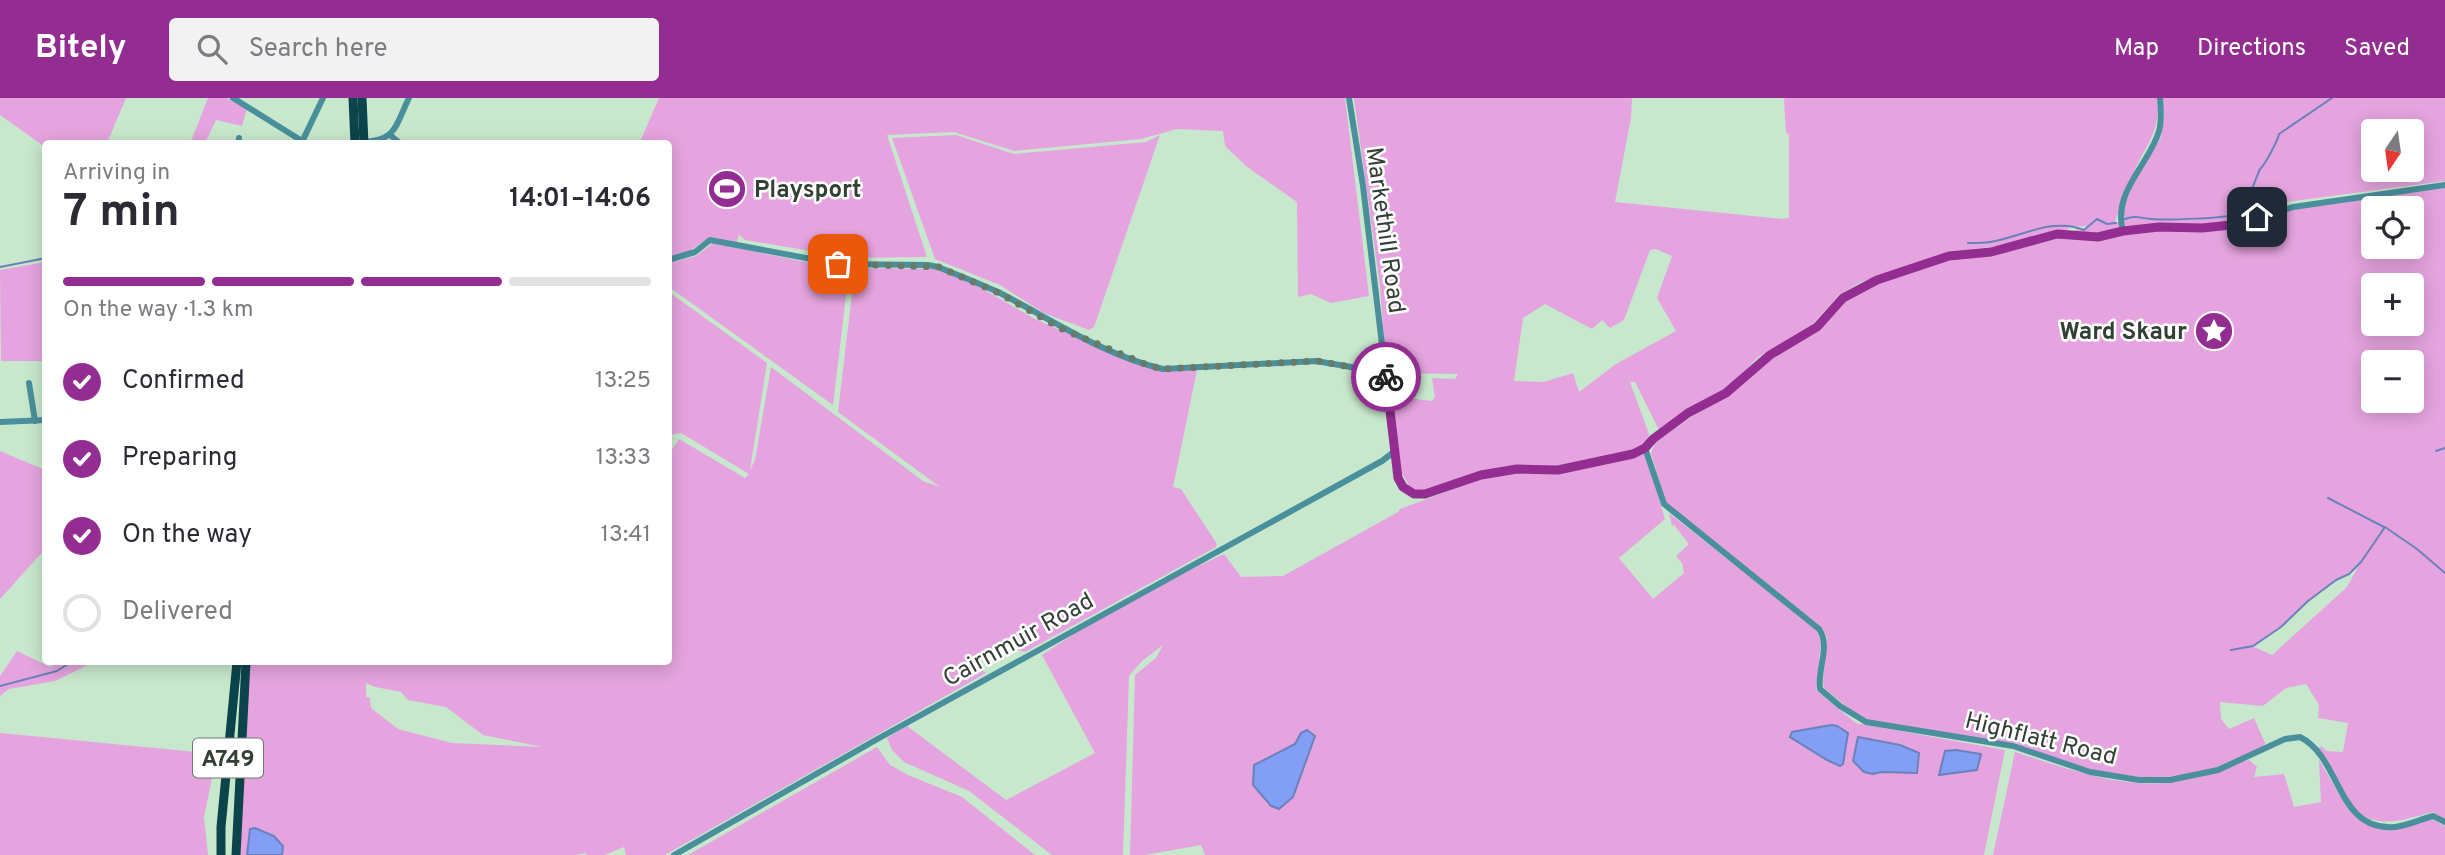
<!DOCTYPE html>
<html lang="en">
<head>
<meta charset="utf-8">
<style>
  body { margin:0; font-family:Overpass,sans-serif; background:#f2f2f3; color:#2b2b33; height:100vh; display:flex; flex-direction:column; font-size:26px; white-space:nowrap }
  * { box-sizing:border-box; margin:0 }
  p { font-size:23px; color:#7c7c81 }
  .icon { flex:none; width:38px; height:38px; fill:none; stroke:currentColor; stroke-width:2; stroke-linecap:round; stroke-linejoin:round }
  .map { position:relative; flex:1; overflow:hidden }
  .sheet { position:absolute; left:42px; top:42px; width:630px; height:525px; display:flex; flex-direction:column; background:#fff; border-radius:7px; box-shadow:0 4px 18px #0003 }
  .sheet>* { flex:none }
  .needle { width:46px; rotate:193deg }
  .fabs { position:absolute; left:2361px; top:21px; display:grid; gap:14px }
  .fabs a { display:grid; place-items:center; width:63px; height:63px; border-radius:7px; background:#fff; box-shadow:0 4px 18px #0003; font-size:35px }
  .pin { position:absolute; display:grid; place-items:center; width:60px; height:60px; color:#fff; margin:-30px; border-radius:14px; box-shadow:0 4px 10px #0006 }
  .courier { position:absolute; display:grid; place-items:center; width:70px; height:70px; margin:-35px; border:5px solid #942d91; border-radius:50%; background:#fff; color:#222; box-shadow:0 2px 9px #0007 }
  .head em { font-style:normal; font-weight:700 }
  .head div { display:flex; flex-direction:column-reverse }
  .head { display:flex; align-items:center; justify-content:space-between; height:119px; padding:0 21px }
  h1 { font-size:46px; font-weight:700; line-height:52px }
  .bar { display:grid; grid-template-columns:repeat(4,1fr); gap:10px 7px; align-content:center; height:84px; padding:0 21px }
  .bar i { height:9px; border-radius:5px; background:#e1e1e2 }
  .bar .selected { background:#942d91 }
  .bar p { grid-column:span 4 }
  ol { padding:0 21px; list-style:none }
  li { display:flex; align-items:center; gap:21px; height:77px }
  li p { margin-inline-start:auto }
  li .icon { padding:7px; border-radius:50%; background:#942d91; color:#fff; stroke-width:4 }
  li:last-child { color:#7c7c81 }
  li i { width:38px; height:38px; border:4px solid #e1e1e2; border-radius:50% }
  header { display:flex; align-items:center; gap:42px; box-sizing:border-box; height:98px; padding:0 35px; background:#942d91; color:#fff }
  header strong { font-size:33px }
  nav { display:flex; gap:38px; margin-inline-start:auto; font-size:24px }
  .search { width:490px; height:63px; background:#f2f2f3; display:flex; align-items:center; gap:18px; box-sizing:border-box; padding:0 24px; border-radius:7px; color:#7c7c81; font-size:26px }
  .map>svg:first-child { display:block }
  .green { fill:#e5a4df; fill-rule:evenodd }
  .water { fill:#829ef5; stroke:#6a82bb; stroke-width:2 }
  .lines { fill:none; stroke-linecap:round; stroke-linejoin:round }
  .stream { stroke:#6a82bb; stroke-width:2 }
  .minor { stroke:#49909c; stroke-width:6 }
  .primary { stroke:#0c444c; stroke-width:9 }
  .done { stroke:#677b6a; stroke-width:7; stroke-dasharray:0 12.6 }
  .route { stroke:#942d91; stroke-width:9 }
  .labels { text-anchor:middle; stroke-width:5; stroke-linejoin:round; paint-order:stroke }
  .shield { fill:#fff; stroke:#707972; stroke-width:2 }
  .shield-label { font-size:23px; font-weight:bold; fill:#334035 }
  .poi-label { font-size:24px; font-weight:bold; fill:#334035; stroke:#fff; text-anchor:start }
  .street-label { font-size:24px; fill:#334035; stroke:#fff }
</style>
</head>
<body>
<header>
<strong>Bitely</strong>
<div class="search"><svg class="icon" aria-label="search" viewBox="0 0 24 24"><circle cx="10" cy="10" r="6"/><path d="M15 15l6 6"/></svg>Search here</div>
<nav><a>Map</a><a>Directions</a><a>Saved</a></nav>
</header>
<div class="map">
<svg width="2445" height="757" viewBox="0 0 2445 757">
  <rect width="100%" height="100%" fill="#c8e8cd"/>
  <!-- green -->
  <g class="green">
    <path d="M 0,0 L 126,0 L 107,45 L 46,46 L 45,49 L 0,17 Z"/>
    <path d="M 208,0 L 226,0 L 247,10 L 242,28 L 216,22 L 205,45 L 190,46 Z"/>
    <path d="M 659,0 L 1345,0 L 1369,198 L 1331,205 L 1311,196 L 1298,199 L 1297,104 L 1247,69 L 1225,48 L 1223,33 L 1177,31 L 1141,41 L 1014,53 L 954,34 L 887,37 L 927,159 L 852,160 L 745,142 L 739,136 L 737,144 L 710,139 L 685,156 L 669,161 L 668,46 L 640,44 Z"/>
    <path d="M 1354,0 L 1632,0 L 1631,20 L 1615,104 L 1782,121 L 1789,120 L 1789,36 L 1786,35 L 1784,0 L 2157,0 C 2161,28 2149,44 2137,67 C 2129,86 2121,105 2115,124 L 2119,124 L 2121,134 L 2098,139 L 2076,137 L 2076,131 L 2084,132 L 2087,128 L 2069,129 L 2067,132 L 1999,148 L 1955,153 L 1861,184 L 1839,197 L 1810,229 L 1757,260 L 1736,283 L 1723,294 L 1699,304 L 1659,332 L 1635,284 L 1630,284 L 1649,336 L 1646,345 L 1637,352 L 1565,369 L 1517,369 L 1486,373 L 1419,393 L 1411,391 L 1402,375 L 1391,298 L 1432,303 L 1435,299 L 1432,280 L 1455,281 L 1458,276 L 1395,275 L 1386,268 L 1380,188 ZM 1656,151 L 1672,158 L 1657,200 L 1676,233 L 1616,266 L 1579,294 L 1573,275 L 1544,284 L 1514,283 L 1523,220 L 1545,206 L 1592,231 L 1602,222 L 1610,230 L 1624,222 L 1650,152 Z"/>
    <path d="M 2163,0 L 2445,0 L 2445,83 L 2279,105 L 2230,123 L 2212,126 L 2145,126 L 2124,130 L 2123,111 L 2138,74 L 2161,39 L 2164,19 ZM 2373,33 L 2412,33 L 2412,72 L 2373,72 Z"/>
    <path d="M 956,37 L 1014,56 L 1146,44 L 1160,37 L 1094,229 L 1089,232 L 1044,215 L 1000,187 L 935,161 L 892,40 Z"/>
    <path d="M 2445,90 L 2445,721 L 2433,714 C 2406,721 2380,732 2356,713 L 2318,651 L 2321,648 L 2327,653 L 2343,654 L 2348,625 L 2318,620 L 2319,607 L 2306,586 L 2286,590 L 2263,608 L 2220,604 L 2221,621 L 2229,631 L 2254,620 L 2265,645 L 2264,648 L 2212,673 L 2249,662 L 2257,669 L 2254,679 L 2284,676 L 2294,709 L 2321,704 L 2319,662 C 2356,723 2354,743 2431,721 L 2445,728 L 2445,757 L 1993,757 L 2015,654 C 2067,670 2146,702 2198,675 L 2161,680 L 2120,678 L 2090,671 L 2013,646 L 1870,623 L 1859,619 L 1824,590 L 1823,584 L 1827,539 L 1823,531 L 1666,405 L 1651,355 L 1655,345 L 1685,323 L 1737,291 L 1757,270 L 1809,237 L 1845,201 L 1874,186 L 1949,159 L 1979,159 L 2058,140 L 2095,142 L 2160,131 L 2213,131 L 2271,114 ZM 2373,110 L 2412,110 L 2412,149 L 2373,149 ZM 2373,187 L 2412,187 L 2412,226 L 2373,226 ZM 2373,264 L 2412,264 L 2412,303 L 2373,303 ZM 2359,467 L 2347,489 L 2272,557 L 2254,549 L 2281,529 L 2308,503 Z"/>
    <path d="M 713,145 L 849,173 L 833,307 L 669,189 L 669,165 L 696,158 Z"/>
    <path d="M 45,164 L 45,263 L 1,263 L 0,172 Z"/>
    <path d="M 855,170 L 937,171 L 981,190 L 1033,220 L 1147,270 L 1197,272 L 1173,389 L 1181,391 L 1217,446 L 1216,449 L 1025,554 L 1003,548 L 971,564 L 986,575 L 665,757 L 626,757 L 624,749 L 605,757 L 587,757 L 586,755 L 576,757 L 240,757 L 249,564 L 668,564 L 669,356 L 679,341 L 745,380 L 749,376 L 681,335 L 669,337 L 669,194 L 767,265 L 750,372 L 755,362 L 771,269 L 923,383 L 940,389 L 838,314 ZM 366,585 L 375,589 L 401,594 L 408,602 L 446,609 L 483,637 L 542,649 L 452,645 L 398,631 L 371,610 L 370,600 L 366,599 Z"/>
    <path d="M 0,353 L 45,372 L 46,450 L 0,501 Z"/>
    <path d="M 1645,355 L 1665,421 L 1619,460 L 1653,501 L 1684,475 L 1682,465 L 1676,458 L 1689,446 L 1674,427 L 1672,428 L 1669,415 L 1816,531 L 1821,544 L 1816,592 L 1856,625 L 2005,652 L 1984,757 L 1205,757 L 1201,747 L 1145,757 L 1130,757 L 1135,577 L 1156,560 L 1163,547 L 1142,563 L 1129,578 L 1123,757 L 1052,757 L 969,693 L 904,664 L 892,652 L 887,640 L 907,628 L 1006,702 L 1095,655 L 1042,557 C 1099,518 1161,485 1224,456 L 1241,479 L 1283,478 L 1398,414 L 1400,411 L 1486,379 L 1510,375 L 1547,376 L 1628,361 Z"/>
    <path d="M 17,553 L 50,569 L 60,564 L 94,564 L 55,583 L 9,591 L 1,597 L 0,600 L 0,578 Z"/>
    <path d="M 0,635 L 217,656 L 204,719 L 208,757 L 0,757 Z"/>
    <path d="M 877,649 L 890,667 L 908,677 L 962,699 L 1035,757 L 688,757 Z"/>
  </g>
  <!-- water -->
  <g class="water">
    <path d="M 1831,627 L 1837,628 L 1848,635 L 1843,666 L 1840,668 L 1827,662 L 1790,639 L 1792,634 Z"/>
    <path d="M 1307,632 L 1315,638 L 1293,699 L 1279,711 L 1271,708 L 1253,687 L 1254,667 L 1295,646 L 1301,635 Z"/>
    <path d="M 1858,639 L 1900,647 L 1919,655 L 1917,675 L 1881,674 L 1873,676 L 1864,674 L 1853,663 Z"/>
    <path d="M 1956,652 L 1981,656 L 1977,672 L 1939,677 L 1945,653 Z"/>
    <path d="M 255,730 L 274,738 L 283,748 L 282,757 L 247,757 L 250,731 Z"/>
  </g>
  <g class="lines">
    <!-- stream -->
    <g class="stream">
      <path d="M 2125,121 C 2136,117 2140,120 2151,121 C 2162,122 2232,121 2238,115 C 2247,108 2255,82 2260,71 C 2265,67 2278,42 2279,36 L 2332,0"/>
      <path d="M 1968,145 C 1975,145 1983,145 1990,144 C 2021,139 2052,119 2084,132 L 2097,121 L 2107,126 L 2116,125"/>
      <path d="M 0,169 L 46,160"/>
      <path d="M 2436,353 L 2445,350"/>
      <path d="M 2328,400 L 2384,429"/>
      <path d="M 2231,552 L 2253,548 L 2281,529 L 2308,503 L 2336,482 L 2349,476 L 2361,464 L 2385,429 L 2417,451 L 2445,475"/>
      <path d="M 0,588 L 57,573 L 71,564"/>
    </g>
    <!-- minor -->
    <g class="minor">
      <path d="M 233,0 L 302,43"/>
      <path d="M 1349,0 L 1363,88 L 1398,380 L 1403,389 L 1414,396 L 1425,396 L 1481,377 L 1517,371 L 1558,372 L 1633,356 L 1645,350 L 1653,341 L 1688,315 L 1726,295 L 1770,257 L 1817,229 L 1843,200 L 1877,182 L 1949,158 L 1991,154 L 2058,136 L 2098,139 L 2123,133 L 2159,129 L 2202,130 L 2231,127 L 2293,109 L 2445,87"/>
      <path d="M 390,37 L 401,46"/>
      <path d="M 362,44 C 397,43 395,28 409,0"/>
      <path d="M 238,46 L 239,40"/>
      <path d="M 301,46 L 323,0"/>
      <path d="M 2123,133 C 2112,94 2149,67 2159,33 C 2162,22 2161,11 2160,0"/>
      <path d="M 668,162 L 695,154 L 710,142 L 838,166 L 928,167 L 938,169 C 958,177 978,185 998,194 C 1051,221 1103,257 1163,271 L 1316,263 L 1386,275"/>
      <path d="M 29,285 L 35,323"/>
      <path d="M 0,324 L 46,322"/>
      <path d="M 1645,350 L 1664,406 L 1819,531 C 1831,548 1817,571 1820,591 L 1840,608 L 1866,624 L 2013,648 L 2090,674 L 2139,682 L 2170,682 L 2218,672 L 2285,641 L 2300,639 C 2342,660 2336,734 2395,729 C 2407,728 2421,721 2433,718 L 2445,724"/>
      <path d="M 674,757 L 881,639 L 1382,363 L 1395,353"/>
    </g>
    <!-- primary -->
    <g class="primary">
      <path d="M 353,0 L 355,46"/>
      <path d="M 362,0 L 364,46"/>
      <path d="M 221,757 L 221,729 L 237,564"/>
      <path d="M 236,757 L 246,564"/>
    </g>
  </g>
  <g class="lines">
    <!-- done -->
    <path class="done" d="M 838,166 L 939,169 L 999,195 L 1060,230 L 1147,267 L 1163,271 L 1317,263 L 1385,275 L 1386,279"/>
    <!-- route -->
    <path class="route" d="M 1386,279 L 1398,380 L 1403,389 L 1414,396 L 1425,396 L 1481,377 L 1517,371 L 1558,372 L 1633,356 L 1645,350 L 1653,341 L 1688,315 L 1726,295 L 1770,257 L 1817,229 L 1843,200 L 1877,182 L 1949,158 L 1991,154 L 2057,136 L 2098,139 L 2123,133 L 2159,129 L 2202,130 L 2231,127 L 2257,119"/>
  </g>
  <!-- icons -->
  <defs>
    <g id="stadium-disc" transform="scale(2.0125)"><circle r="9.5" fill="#942d91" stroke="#fff"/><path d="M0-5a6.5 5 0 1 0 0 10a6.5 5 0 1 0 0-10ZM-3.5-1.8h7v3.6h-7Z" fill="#fff"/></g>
    <g id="sight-disc" transform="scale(2.0125)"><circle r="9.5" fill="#942d91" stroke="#fff"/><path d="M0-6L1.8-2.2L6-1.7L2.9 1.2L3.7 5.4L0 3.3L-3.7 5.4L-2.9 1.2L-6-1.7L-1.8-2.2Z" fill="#fff"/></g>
  </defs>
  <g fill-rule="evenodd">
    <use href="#stadium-disc" x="727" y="91"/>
    <use href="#sight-disc" x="2214" y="233"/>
  </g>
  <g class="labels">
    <!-- shield labels -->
    <rect class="shield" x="193" y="640.5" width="70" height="39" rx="5"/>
    <g class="shield-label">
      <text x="228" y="668">A749</text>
    </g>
    <!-- poi labels -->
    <g class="poi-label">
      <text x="754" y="99">Playsport</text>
      <text x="2187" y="241" text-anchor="end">Ward Skaur</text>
    </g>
    <!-- street labels -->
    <g class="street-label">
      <text transform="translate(1386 132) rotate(82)" y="8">Markethill Road</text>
      <text transform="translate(1018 541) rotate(-29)" y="8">Cairnmuir Road</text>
      <text transform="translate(2041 640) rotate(14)" y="8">Highflatt Road</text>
    </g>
  </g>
</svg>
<div class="fabs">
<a><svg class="needle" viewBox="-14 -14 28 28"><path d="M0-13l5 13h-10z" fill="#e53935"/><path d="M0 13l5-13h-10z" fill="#7c7c81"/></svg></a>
<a><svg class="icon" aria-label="locate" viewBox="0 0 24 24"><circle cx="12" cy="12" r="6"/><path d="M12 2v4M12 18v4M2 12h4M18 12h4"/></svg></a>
<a>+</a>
<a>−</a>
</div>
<div class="pin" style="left:838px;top:166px;background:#ea580c"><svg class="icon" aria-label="bag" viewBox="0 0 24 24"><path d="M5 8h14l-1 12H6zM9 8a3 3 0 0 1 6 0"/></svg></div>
<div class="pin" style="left:2257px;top:119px;background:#1f2937"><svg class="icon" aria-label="home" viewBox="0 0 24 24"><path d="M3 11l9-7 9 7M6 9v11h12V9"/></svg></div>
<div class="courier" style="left:1386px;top:279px"><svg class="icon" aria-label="bike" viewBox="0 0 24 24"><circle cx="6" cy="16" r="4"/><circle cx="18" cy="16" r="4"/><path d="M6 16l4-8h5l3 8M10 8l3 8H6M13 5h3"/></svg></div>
<section class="sheet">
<div class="head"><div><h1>7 min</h1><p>Arriving in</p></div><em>14:01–14:06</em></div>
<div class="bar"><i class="selected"></i><i class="selected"></i><i class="selected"></i><i></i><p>On the way · 1.3 km</p></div>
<ol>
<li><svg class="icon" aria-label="check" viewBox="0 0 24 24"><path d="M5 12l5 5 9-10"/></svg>Confirmed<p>13:25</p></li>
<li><svg class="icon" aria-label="check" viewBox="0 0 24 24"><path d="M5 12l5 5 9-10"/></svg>Preparing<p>13:33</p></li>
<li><svg class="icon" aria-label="check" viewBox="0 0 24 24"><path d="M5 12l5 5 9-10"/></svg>On the way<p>13:41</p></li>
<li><i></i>Delivered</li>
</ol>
</section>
</div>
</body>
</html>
